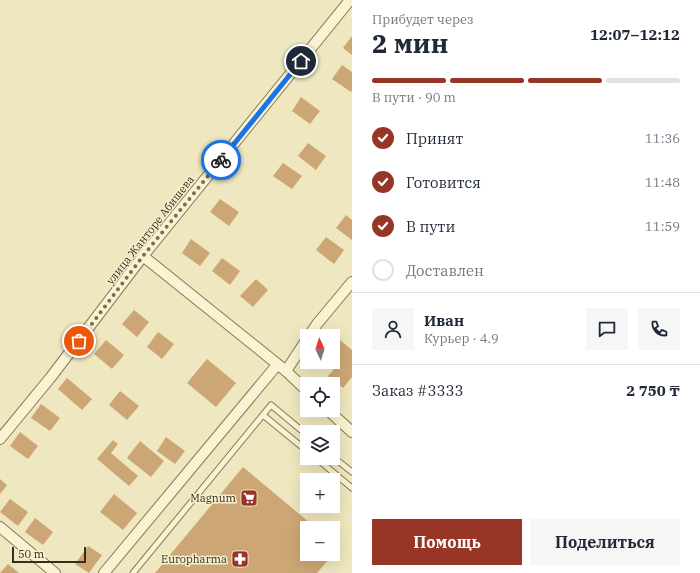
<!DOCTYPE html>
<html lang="ru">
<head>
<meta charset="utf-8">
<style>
  body { margin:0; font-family:"IBM Plex Serif",serif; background:#f6f6f7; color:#1f2937; height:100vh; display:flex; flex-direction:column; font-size:15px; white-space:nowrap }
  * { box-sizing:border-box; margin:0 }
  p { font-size:13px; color:#747a83 }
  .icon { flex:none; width:22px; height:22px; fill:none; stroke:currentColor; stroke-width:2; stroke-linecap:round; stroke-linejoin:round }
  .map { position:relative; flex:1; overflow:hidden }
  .details { display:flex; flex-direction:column; background:#fff; width:348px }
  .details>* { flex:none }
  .needle { width:26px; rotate:356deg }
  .tools { position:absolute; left:300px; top:329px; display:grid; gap:8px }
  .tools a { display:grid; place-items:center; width:40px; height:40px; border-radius:0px; background:#fff; box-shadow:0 4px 16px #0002; font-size:20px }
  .scale { position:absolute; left:12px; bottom:10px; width:74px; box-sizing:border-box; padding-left:4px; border:2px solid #372d1c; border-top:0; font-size:11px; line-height:14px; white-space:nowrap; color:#372d1c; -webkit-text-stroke:3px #f6f0cf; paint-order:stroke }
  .pin { position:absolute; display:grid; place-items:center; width:34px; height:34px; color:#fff; margin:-17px; border:2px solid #fff; border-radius:50%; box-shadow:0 1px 4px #0007 }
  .courier { position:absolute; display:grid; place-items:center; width:40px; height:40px; margin:-20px; border:3px solid #1a73e8; border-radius:50%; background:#fff; color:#222; box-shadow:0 1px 5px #0007 }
  .overview em { font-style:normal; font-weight:800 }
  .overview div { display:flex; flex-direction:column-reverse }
  .overview { display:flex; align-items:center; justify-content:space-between; height:68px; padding:0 20px }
  h1 { font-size:26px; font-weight:800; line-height:30px }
  .bar { display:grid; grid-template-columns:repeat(4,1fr); gap:6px 4px; align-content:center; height:48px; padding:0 20px }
  .bar i { height:5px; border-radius:3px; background:#e0e1e3 }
  .bar .on { background:#973527 }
  .bar p { grid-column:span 4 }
  .line { display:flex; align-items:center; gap:10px; padding:0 20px; border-top:1px solid #e0e1e3 }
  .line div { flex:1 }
  .round { display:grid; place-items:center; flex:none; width:42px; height:42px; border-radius:0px; background:#f6f6f7 }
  ol { padding:0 20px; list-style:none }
  li { display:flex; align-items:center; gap:12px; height:44px }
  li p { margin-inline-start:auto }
  li .icon { padding:4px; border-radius:50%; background:#973527; color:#fff; stroke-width:4 }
  li:last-child { color:#747a83 }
  li i { width:22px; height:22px; border:2px solid #e0e1e3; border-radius:50% }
  .action { display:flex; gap:8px; margin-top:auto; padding:8px 20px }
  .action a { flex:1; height:46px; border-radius:0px; background:#973527; color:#fff; font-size:16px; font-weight:800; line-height:46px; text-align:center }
  .action a+a { background:#f6f6f7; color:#1f2937 }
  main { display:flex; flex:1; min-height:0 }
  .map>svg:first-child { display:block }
  .building { fill:#cda675 }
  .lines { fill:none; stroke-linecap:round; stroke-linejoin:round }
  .service-casing { stroke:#877857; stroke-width:7 }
  .minor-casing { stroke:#877857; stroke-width:12 }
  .service { stroke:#f9f3d3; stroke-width:5 }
  .minor { stroke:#f9f3d3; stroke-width:10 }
  .done { stroke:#776e55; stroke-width:4; stroke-dasharray:0 7.2 }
  .route { stroke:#1a73e8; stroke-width:5 }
  .labels { text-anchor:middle; stroke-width:3; stroke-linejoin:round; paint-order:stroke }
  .street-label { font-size:11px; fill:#372d1c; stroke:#f6f0cf }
  .poi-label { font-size:11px; fill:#372d1c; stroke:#f6f0cf; text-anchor:end }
</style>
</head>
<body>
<main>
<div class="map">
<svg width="352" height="573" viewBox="0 0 352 573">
  <rect width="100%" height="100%" fill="#eee7bf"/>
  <!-- building -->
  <g class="building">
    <path d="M 352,36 L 352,55 L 343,48 Z"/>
    <path d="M 342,65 L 352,72 L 352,90 L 351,92 L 332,79 Z"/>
    <path d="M 301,97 L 320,111 L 310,124 L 292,111 Z"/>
    <path d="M 308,143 L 326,156 L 316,170 L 298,156 Z"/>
    <path d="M 283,163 L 302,176 L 292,189 L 273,176 Z"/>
    <path d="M 220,199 L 239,212 L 229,226 L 210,212 Z"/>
    <path d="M 346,215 L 352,220 L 352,240 L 336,228 Z"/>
    <path d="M 326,237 L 344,250 L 334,264 L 316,250 Z"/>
    <path d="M 191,239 L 210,253 L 200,266 L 182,253 Z"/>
    <path d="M 222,258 L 240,271 L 230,285 L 212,271 Z"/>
    <path d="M 256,279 L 268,290 L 253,307 L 240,296 Z"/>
    <path d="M 134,310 L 149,322 L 137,337 L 122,324 Z"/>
    <path d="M 158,332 L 174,344 L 162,359 L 147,347 Z"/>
    <path d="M 335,336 L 352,350 L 352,377 L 343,388 L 328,376 L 336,367 L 330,362 L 333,362 L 333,339 Z"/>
    <path d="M 106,340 L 124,355 L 112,369 L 94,354 Z"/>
    <path d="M 207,359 L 236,383 L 216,407 L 187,383 Z"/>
    <path d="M 67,378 L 92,399 L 82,410 L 58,389 Z"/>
    <path d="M 120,391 L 139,406 L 127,420 L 109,405 Z"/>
    <path d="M 41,404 L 60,418 L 50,431 L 31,418 Z"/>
    <path d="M 20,432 L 38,446 L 28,459 L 10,446 Z"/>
    <path d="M 166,437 L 185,451 L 175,464 L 157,451 Z"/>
    <path d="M 113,440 L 118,444 L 111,453 L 138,476 L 129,486 L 97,459 Z"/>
    <path d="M 140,441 L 164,461 L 151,477 L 127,458 Z"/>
    <path d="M 243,467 L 316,528 L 307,528 L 307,554 L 333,554 L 333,542 L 339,547 L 317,573 L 155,573 Z"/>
    <path d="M 0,479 L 7,485 L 0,494 Z"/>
    <path d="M 114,494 L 137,513 L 123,530 L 100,512 Z"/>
    <path d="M 10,499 L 28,512 L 18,526 L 0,512 Z"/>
    <path d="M 35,518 L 53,532 L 43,545 L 25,532 Z"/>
    <path d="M 88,546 L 102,555 L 89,573 L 75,564 Z"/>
    <path d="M 8,564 L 19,573 L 0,573 Z"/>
  </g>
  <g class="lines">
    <!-- service casing -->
    <g class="service-casing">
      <g id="service">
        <path d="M 263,415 L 307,451"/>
        <path d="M 333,457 L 352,472"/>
        <path d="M 316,458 L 352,488"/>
        <path d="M 133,573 L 271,405 L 307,435"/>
      </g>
    </g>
    <!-- minor casing -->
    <g class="minor-casing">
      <g id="minor">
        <path d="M 143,256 L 286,371 L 307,391"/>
        <path d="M 309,336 L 317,324 L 352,282"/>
        <path d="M 286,371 L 307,339"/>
        <path d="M 328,410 L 352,432"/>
        <path d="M 0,439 L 51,377 L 143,256 L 350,0"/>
        <path d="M 0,527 L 55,573"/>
        <path d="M 104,573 L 277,365"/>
      </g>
    </g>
    <!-- service -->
    <use href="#service" class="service"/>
    <!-- minor -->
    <use href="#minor" class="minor"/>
  </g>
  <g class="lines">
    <!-- done -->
    <path class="done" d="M 79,341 L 143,256 L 221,160"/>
    <!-- route -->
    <path class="route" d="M 221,160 L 301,61"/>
  </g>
  <!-- icons -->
  <defs>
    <g id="supermarket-square" transform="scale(0.9)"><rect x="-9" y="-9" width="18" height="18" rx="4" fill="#973527" stroke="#f6f0cf"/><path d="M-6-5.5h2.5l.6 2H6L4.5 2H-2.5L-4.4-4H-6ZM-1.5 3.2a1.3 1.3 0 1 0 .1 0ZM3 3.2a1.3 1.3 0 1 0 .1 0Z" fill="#fff"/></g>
    <g id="pharmacy-square" transform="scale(0.9)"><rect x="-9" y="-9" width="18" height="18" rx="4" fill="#973527" stroke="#f6f0cf"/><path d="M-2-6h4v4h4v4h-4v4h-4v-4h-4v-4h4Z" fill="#fff"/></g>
  </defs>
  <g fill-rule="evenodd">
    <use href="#supermarket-square" x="249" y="498"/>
    <use href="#pharmacy-square" x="240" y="559"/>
  </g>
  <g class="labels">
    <!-- street labels -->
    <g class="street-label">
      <text transform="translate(150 230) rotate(-52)" y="4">улица Жанторе Абишева</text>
    </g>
    <!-- poi labels -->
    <g class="poi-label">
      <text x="236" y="502">Magnum</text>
      <text x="227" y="563">Europharma</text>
    </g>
  </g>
</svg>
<div class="tools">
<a><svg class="needle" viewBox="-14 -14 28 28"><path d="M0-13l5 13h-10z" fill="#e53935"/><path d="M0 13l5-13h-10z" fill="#747a83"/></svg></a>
<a><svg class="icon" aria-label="locate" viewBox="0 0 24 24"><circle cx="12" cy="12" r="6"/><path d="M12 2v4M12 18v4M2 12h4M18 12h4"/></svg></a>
<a><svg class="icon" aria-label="layers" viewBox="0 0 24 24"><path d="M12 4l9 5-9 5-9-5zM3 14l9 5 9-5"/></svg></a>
<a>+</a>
<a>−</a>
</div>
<div class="scale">50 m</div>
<div class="pin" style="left:79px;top:341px;background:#ea580c"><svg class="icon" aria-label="bag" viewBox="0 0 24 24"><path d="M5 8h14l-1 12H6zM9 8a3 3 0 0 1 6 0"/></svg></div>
<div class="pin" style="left:301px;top:61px;background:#1f2937"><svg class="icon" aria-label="home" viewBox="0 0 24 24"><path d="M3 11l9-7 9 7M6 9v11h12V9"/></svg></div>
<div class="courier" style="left:221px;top:160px"><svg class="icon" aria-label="bike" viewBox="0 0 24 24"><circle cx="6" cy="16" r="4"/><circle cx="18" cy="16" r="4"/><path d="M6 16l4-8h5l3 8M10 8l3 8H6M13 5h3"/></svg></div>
</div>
<section class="details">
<div class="overview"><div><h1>2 мин</h1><p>Прибудет через</p></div><em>12:07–12:12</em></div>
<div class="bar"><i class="on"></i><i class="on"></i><i class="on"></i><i></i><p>В пути · 90 m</p></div>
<ol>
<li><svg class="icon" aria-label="check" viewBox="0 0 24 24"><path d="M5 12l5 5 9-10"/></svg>Принят<p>11:36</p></li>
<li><svg class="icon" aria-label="check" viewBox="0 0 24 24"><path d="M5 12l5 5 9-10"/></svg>Готовится<p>11:48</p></li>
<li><svg class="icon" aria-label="check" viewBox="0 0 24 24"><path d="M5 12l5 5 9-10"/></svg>В пути<p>11:59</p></li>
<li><i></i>Доставлен</li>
</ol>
<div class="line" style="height:72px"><a class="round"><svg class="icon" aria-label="person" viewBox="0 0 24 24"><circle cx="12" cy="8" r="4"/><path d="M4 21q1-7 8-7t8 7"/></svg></a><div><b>Иван</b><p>Курьер · 4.9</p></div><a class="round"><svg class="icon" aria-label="chat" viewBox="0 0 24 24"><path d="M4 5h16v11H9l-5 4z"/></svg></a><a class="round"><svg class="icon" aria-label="phone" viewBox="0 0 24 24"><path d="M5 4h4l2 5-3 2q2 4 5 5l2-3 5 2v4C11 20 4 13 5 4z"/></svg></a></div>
<div class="line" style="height:52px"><div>Заказ #3333</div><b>2 750 ₸</b></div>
<div class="action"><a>Помощь</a><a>Поделиться</a></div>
</section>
</main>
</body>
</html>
